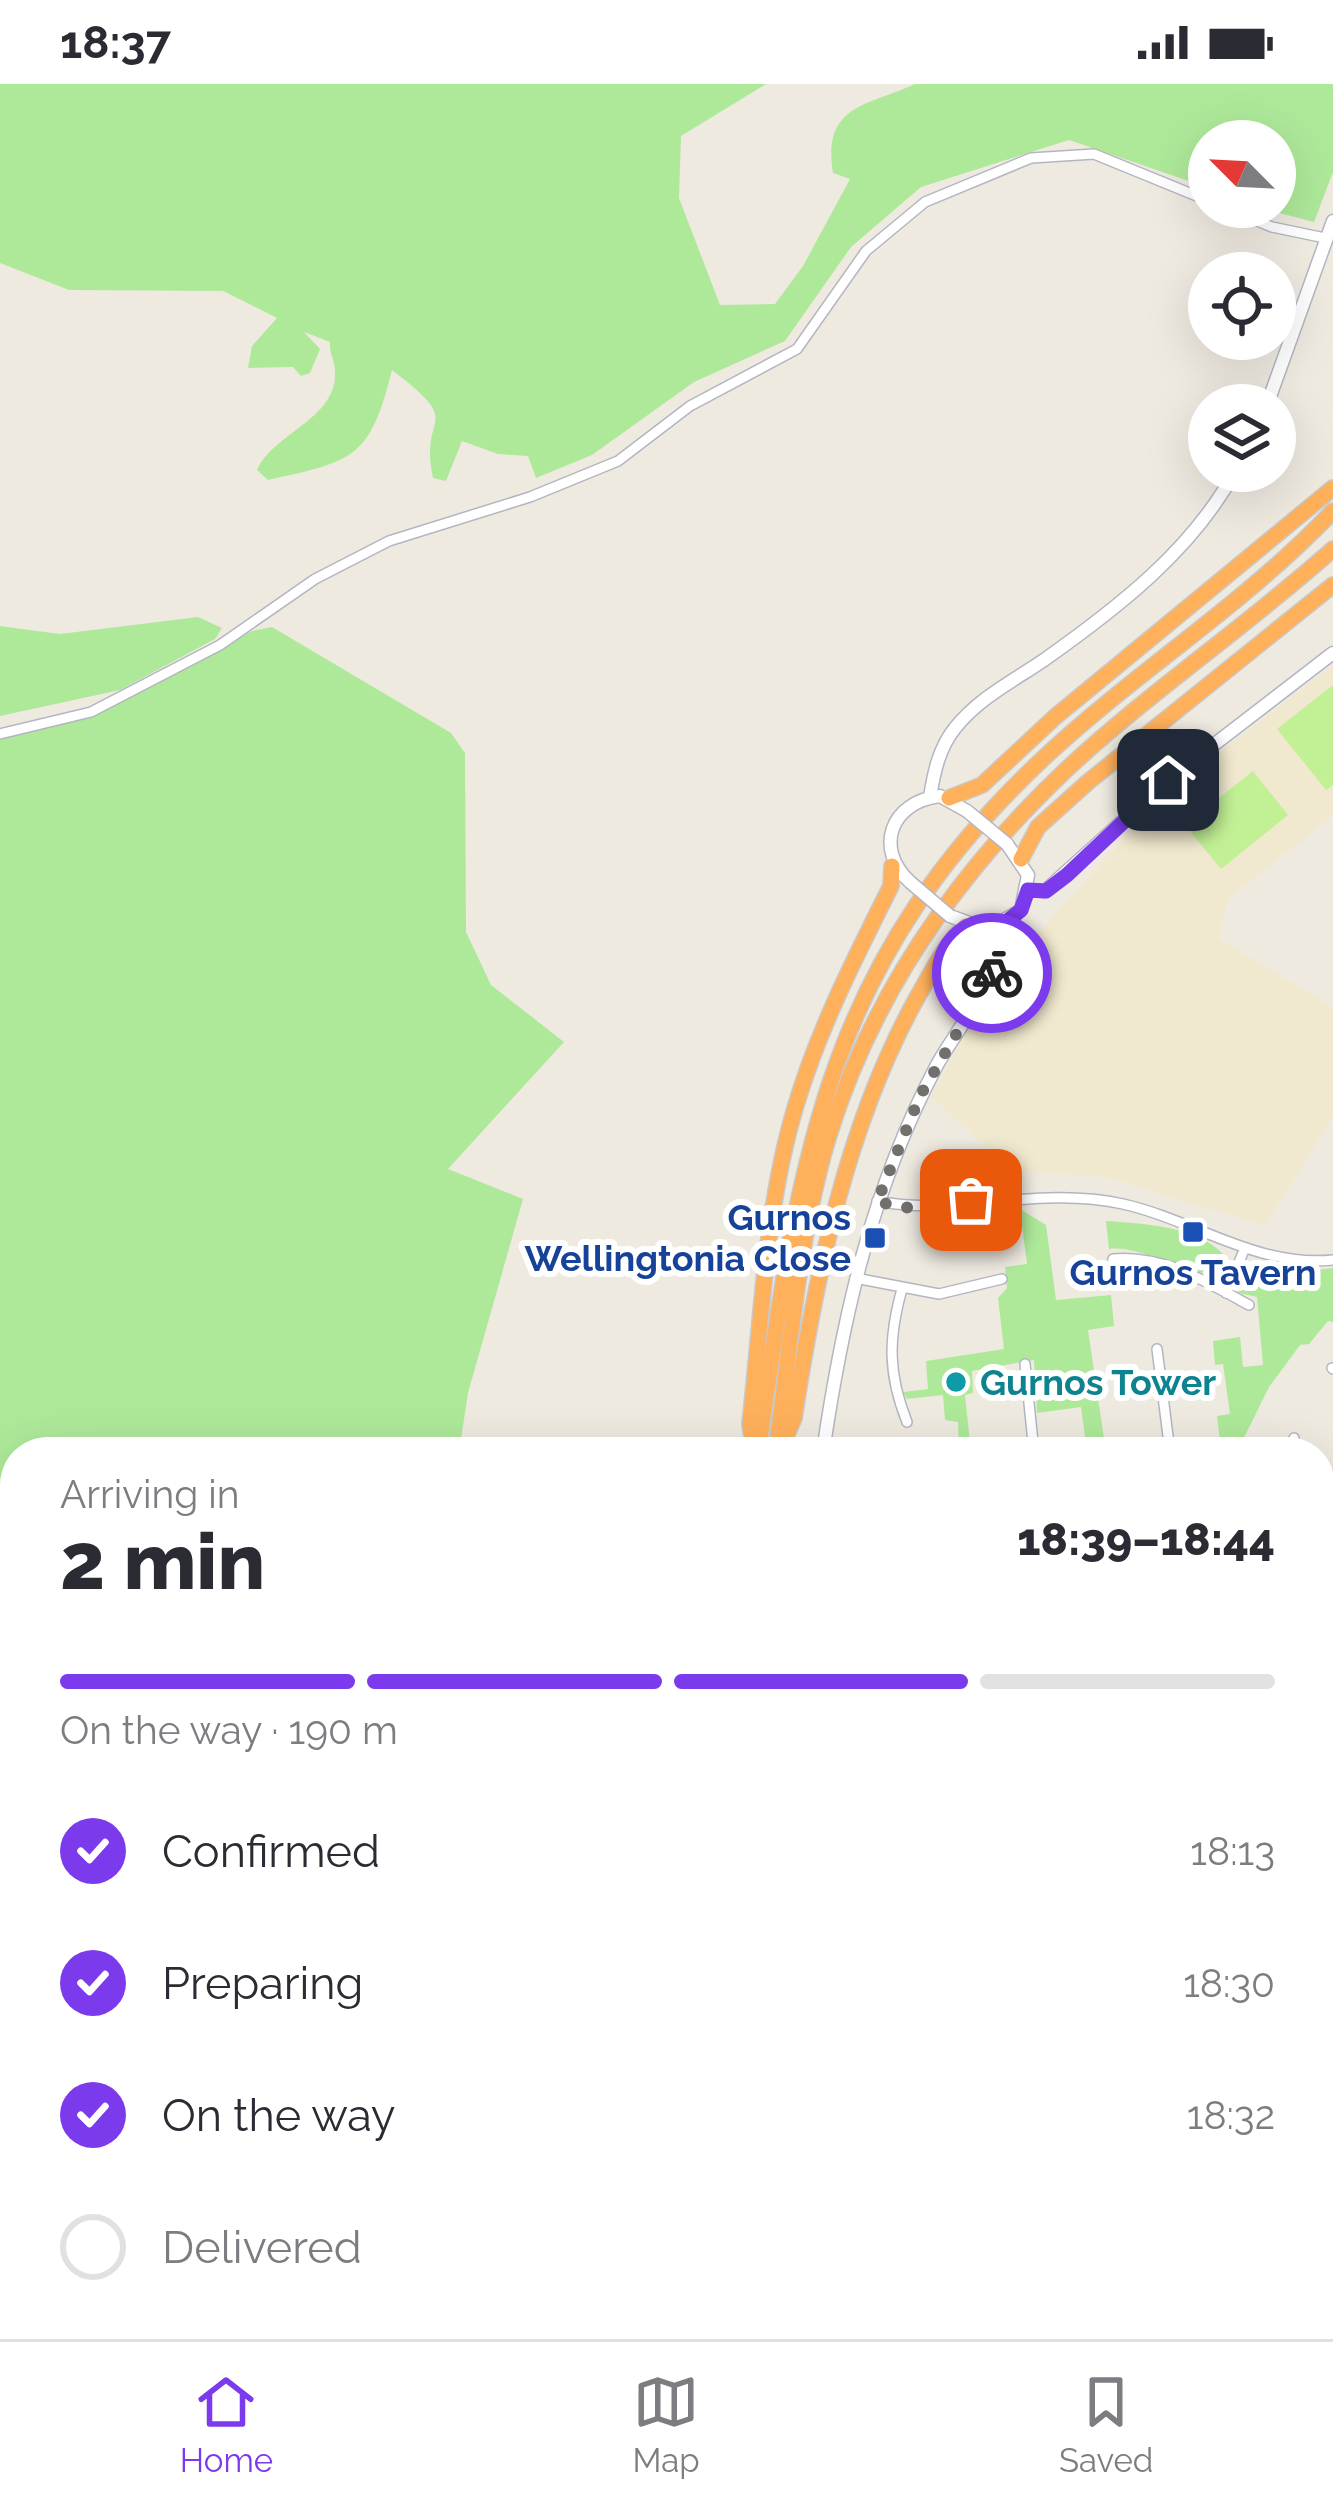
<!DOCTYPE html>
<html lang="en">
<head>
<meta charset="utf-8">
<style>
  body { margin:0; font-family:Raleway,sans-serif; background:#f2f2f3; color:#2b2b33; height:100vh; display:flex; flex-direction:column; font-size:45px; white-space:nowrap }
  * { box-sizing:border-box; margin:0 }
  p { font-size:39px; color:#7c7c81 }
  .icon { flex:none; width:66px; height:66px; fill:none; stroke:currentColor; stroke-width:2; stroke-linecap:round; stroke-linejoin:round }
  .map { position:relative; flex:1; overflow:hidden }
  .details { position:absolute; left:0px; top:1353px; width:1335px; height:903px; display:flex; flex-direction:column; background:#fff; border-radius:48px 48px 0 0; box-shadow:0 12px 48px #0002 }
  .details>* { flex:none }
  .needle { width:78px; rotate:294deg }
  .fabs { position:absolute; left:1188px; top:36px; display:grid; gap:24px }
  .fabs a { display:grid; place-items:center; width:108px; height:108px; border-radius:50%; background:#fff; box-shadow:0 12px 48px #0002; font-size:60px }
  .pin { position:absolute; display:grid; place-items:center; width:102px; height:102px; color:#fff; margin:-51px; border-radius:24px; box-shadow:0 6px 18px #0006 }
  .courier { position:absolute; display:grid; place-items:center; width:120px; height:120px; margin:-60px; border:9px solid #7c3aed; border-radius:50%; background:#fff; color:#222; box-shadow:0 3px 15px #0007 }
  .summary em { font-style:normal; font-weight:800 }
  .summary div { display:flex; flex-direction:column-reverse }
  .summary { display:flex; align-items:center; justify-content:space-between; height:204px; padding:0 60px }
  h1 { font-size:78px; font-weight:800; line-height:90px }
  .bar { display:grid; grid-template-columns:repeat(4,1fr); gap:18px 12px; align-content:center; height:144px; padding:0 60px }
  .bar i { height:15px; border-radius:9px; background:#e1e1e2 }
  .bar .active { background:#7c3aed }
  .bar p { grid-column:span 4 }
  ol { padding:0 60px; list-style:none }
  li { display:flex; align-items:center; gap:36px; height:132px }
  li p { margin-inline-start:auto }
  li .icon { padding:12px; border-radius:50%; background:#7c3aed; color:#fff; stroke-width:4 }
  li:last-child { color:#7c7c81 }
  li i { width:66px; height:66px; border:6px solid #e1e1e2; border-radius:50% }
  .status { display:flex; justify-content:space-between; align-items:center; height:84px; padding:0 60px; background:#fff; direction:ltr }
  .status svg { height:33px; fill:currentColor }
  .tabs { display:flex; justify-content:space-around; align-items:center; height:168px; border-top:3px solid #e1e1e2; background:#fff; font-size:33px; color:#7c7c81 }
  .tabs a { display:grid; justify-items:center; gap:6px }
  .tabs .active { color:#7c3aed }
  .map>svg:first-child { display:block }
  .education { fill:#f1e9cf }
  .medical { fill:#f6dedd }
  .green { fill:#aee99a }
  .pitch { fill:#c2f095 }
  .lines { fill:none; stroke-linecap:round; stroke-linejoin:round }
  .river { stroke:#6ec7f6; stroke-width:18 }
  .street-casing { stroke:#b4b5c2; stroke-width:12 }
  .secondary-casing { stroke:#b4b5c2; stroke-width:15 }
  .highway-casing { stroke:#c9c9c9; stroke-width:18 }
  .street { stroke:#fff; stroke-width:9 }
  .secondary { stroke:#fff; stroke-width:12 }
  .highway { stroke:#ffb05b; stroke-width:15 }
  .secondary-bridge-casing { stroke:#b4b5c2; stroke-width:15; stroke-linecap:butt }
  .secondary-bridge { stroke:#fff; stroke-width:12 }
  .done { stroke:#72706c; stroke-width:12; stroke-dasharray:0 21.6 }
  .route { stroke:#7c3aed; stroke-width:15 }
  .transit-dot { fill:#1a4fb4; stroke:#fff; stroke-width:4.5 }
  .culture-dot { fill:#0f9aa8; stroke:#fff; stroke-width:4.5 }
  .labels { text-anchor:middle; stroke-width:12; stroke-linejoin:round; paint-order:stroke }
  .transit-label { font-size:36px; font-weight:bold; fill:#164399; stroke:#fff; text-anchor:end }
  .culture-label { font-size:36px; font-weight:bold; fill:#0d838f; stroke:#fff; text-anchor:start }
</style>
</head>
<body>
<div class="status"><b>18:37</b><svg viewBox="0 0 49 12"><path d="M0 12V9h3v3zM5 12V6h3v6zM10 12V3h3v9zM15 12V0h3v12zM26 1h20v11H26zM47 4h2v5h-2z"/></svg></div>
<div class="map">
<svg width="1333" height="2255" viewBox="0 0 1333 2255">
  <rect width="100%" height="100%" fill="#efeae0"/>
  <!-- education -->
  <path class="education" d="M 1333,581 L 1333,732 L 1228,815 L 1220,855 L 1333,923 L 1333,1033 L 1265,1142 L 1105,1093 L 1012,1087 L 931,1013 L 967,947 L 1019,870 L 1162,713 Z"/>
  <!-- medical -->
  <path class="medical" d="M 1320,1439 L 1333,1444 L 1333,1800 L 1320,1795 Z"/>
  <!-- green -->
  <g class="green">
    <path d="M 0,0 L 766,0 L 681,52 L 679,114 L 720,221 L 775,220 L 803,182 L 850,95 L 833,89 C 822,20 868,22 915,0 L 1333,0 L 1333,88 L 1314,138 L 1256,123 L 1275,123 L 1275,57 L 1209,57 L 1209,104 L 1069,56 L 921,103 L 851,163 L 785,257 L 694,298 L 592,371 L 536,394 L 528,372 L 498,370 L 462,357 L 446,397 L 433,394 C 418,326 468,344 392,286 C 370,374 355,377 268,396 L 257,386 C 273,349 337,335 335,288 C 335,277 329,269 330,258 L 304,248 L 320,265 L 310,289 L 301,292 L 293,283 L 248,284 L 252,262 L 277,234 L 223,207 L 69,206 L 0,179 Z"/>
    <path d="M 198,533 L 222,544 L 215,555 L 120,606 L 0,632 L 0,542 L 60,550 Z"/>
    <path d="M 272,543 L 451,649 L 465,669 L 466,848 L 491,901 L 564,958 L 448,1085 L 523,1115 L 468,1309 L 459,1368 L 15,1368 L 15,2014 L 0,2006 L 0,653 L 103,627 L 252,547 Z"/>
    <path d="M 1020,1125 L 1046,1141 L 1056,1216 L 1111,1211 L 1114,1242 L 1088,1246 L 1106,1368 L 1087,1368 L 1081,1323 L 1037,1329 L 1034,1276 L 972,1287 L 973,1309 L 965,1311 L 971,1368 L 959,1368 L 958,1338 L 945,1336 L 943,1311 L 907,1315 L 903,1308 L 928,1305 L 926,1277 L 1004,1265 L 998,1214 L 1007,1204 L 1005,1183 L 1027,1180 Z"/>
    <path d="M 1106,1137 C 1148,1140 1200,1142 1228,1175 L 1225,1187 C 1201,1201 1144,1160 1109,1165 Z"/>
    <path d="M 1249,1183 L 1295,1189 L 1333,1184 L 1333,1238 L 1328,1237 L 1309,1260 L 1300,1261 L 1269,1303 L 1237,1368 L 1203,1368 L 1202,1361 L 1220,1357 L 1217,1332 L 1230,1330 L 1223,1280 L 1215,1281 L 1213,1257 L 1240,1253 L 1243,1283 L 1263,1281 L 1257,1213 L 1239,1209 L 1238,1198 Z"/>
    <path d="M 1324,2017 L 1333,2029 L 1333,2133 L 1320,2143 Z"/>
    <path d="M 0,2192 L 15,2204 L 15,2241 L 70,2241 L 75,2255 L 0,2255 Z"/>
    <path d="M 235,2241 L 602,2241 L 600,2255 L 241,2255 Z"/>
    <path d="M 1083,2241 L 1148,2241 L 1130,2255 L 1077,2255 Z"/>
    <path d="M 1188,2241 L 1283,2241 L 1268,2255 L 1230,2255 Z"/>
  </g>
  <!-- pitch -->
  <g class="pitch">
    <path d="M 1333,601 L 1333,701 L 1326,706 L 1277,645 Z"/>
    <path d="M 1253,687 L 1288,731 L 1221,785 L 1185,741 Z"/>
  </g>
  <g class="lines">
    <!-- river -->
    <g class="river">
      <path d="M 0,1879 L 15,1880"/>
      <path d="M 414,2241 L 421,2255"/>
    </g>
    <!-- street casing -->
    <g class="street-casing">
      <g id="street">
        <path d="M 1224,123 L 1272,143 L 1325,154"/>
        <path d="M 0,650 L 91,628 L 220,561 L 315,495 L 389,457 L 530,413 L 618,377 L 690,322 L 797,265 L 866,167 L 925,118 L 1031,74 L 1094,70 L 1209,117"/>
        <path d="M 877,1117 C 956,1133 1037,1101 1123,1120 C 1194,1136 1258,1184 1333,1176"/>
        <path d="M 1113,1175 C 1162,1170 1207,1198 1249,1221"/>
        <path d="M 855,1194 L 939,1210 L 1002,1195"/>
        <path d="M 902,1205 C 888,1255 888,1290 907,1338"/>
        <path d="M 1226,1209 L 1245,1164"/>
        <path d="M 1157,1265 L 1170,1368"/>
        <path d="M 1025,1280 L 1034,1368"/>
        <path d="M 1332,1284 L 1333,1285"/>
        <path d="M 1288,1368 L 1294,1354"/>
        <path d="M 1320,1387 L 1333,1392"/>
        <path d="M 1320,1434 L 1333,1439"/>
        <path d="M 1320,1824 L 1333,1837"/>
        <path d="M 1320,1863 L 1333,1850"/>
        <path d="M 1320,1928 L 1330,1907"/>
        <path d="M 0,2105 L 9,2120 L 6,2141"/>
        <path d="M 1320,2149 L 1333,2139"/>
        <path d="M 131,2241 L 138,2255"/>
        <path d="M 1070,2255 L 1076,2241"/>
      </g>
    </g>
    <!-- secondary casing -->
    <g class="secondary-casing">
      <g id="secondary">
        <path d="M 1267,321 L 1333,137"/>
        <path d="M 930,713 C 934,688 939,664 955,644 C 979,614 1013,597 1044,576 C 1116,525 1193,466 1235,387"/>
        <path d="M 910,798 C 874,765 890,718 940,712 L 967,727"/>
        <path d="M 1028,806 L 1045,807 L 1168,696 L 1333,569"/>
        <path d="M 950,832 L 988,846 L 1021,826 L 1028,791 L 1007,760"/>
        <path d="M 823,1368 C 843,1231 872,1104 937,981 C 956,946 1012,878 1000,843"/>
        <path d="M 1330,1857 L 1333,1860"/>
        <path d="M 945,2255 L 945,2241"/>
      </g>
    </g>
    <!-- highway casing -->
    <g class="highway-casing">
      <g id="highway">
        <path d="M 949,714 L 982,701 L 1055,633 L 1333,404"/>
        <path d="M 1021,775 L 1038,743 L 1088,698 L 1333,501"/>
        <path d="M 753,1359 L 750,1340 C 762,1235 765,1123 796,1021 C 819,944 855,874 891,802 L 892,782"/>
        <path d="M 783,1359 L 794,1334 C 816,1190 847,1038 919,910 C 933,886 945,860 966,842"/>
        <path d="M 758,1368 C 799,1080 821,880 1048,670 C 1140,585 1247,518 1333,427"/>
        <path d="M 776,1368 C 790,1265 798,1155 828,1054 C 872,910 958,788 1067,685 C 1152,606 1247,542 1333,465"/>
        <path d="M 757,2241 L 759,2255"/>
        <path d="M 775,2241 L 777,2255"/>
      </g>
    </g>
    <!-- street -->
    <use href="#street" class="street"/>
    <!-- secondary -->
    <use href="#secondary" class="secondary"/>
    <!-- highway -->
    <use href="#highway" class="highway"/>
    <!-- secondary-bridge casing -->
    <g class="secondary-bridge-casing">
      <g id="secondary-bridge">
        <path d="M 967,727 L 1007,760"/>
        <path d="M 910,798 L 950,832"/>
      </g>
    </g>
    <!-- secondary-bridge -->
    <use href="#secondary-bridge" class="secondary-bridge"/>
  </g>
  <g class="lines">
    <!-- done -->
    <path class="done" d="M 971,1116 L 915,1125 L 877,1118 L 920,1012 L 992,889"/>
    <!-- route -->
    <path class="route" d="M 992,889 L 1005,864 L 1000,843 L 1021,826 L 1028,806 L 1046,807 L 1067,791 L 1168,696"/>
  </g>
  <!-- markers -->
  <g class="transit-dot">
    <rect x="1181" y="1136" width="24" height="24" rx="6"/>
    <rect x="863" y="1142" width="24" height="24" rx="6"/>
  </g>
  <circle class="culture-dot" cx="956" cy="1298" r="12"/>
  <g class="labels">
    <!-- transit labels -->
    <g class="transit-label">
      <text x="851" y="1146">Gurnos<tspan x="851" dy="41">Wellingtonia Close</tspan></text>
      <text x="1193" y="1201" text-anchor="middle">Gurnos Tavern</text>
    </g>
    <!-- culture labels -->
    <g class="culture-label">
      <text x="980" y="1311">Gurnos Tower</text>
    </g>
  </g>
</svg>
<div class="fabs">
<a><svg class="needle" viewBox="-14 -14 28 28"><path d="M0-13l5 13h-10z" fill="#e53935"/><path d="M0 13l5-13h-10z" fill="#7c7c81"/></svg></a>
<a><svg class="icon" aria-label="locate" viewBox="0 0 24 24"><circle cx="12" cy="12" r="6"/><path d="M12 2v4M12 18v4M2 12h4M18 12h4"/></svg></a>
<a><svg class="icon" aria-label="layers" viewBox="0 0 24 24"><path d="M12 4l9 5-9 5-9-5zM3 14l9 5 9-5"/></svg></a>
</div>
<div class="pin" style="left:971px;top:1116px;background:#ea580c"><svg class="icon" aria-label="bag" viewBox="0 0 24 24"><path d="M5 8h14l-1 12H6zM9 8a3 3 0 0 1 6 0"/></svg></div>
<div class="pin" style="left:1168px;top:696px;background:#1f2937"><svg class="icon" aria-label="home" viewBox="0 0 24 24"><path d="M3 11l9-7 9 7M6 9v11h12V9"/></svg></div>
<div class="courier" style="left:992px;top:889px"><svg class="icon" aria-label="bike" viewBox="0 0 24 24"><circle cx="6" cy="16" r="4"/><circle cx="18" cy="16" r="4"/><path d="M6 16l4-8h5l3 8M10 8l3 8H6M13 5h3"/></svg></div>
<section class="details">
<div class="summary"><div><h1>2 min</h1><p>Arriving in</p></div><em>18:39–18:44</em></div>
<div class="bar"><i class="active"></i><i class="active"></i><i class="active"></i><i></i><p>On the way · 190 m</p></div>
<ol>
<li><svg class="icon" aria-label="check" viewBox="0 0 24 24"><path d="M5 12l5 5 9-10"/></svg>Confirmed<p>18:13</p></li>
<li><svg class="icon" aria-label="check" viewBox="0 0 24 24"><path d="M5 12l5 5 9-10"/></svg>Preparing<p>18:30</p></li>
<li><svg class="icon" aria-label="check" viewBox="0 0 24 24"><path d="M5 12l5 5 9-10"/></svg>On the way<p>18:32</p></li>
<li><i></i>Delivered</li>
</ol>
</section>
</div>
<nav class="tabs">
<a class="active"><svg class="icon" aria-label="home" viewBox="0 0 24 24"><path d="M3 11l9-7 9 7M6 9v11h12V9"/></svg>Home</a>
<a><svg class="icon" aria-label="map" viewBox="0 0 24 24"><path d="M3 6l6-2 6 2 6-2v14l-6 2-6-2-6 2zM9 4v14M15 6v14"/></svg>Map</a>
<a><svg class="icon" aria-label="saved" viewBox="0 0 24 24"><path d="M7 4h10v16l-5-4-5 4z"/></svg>Saved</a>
</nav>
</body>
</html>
